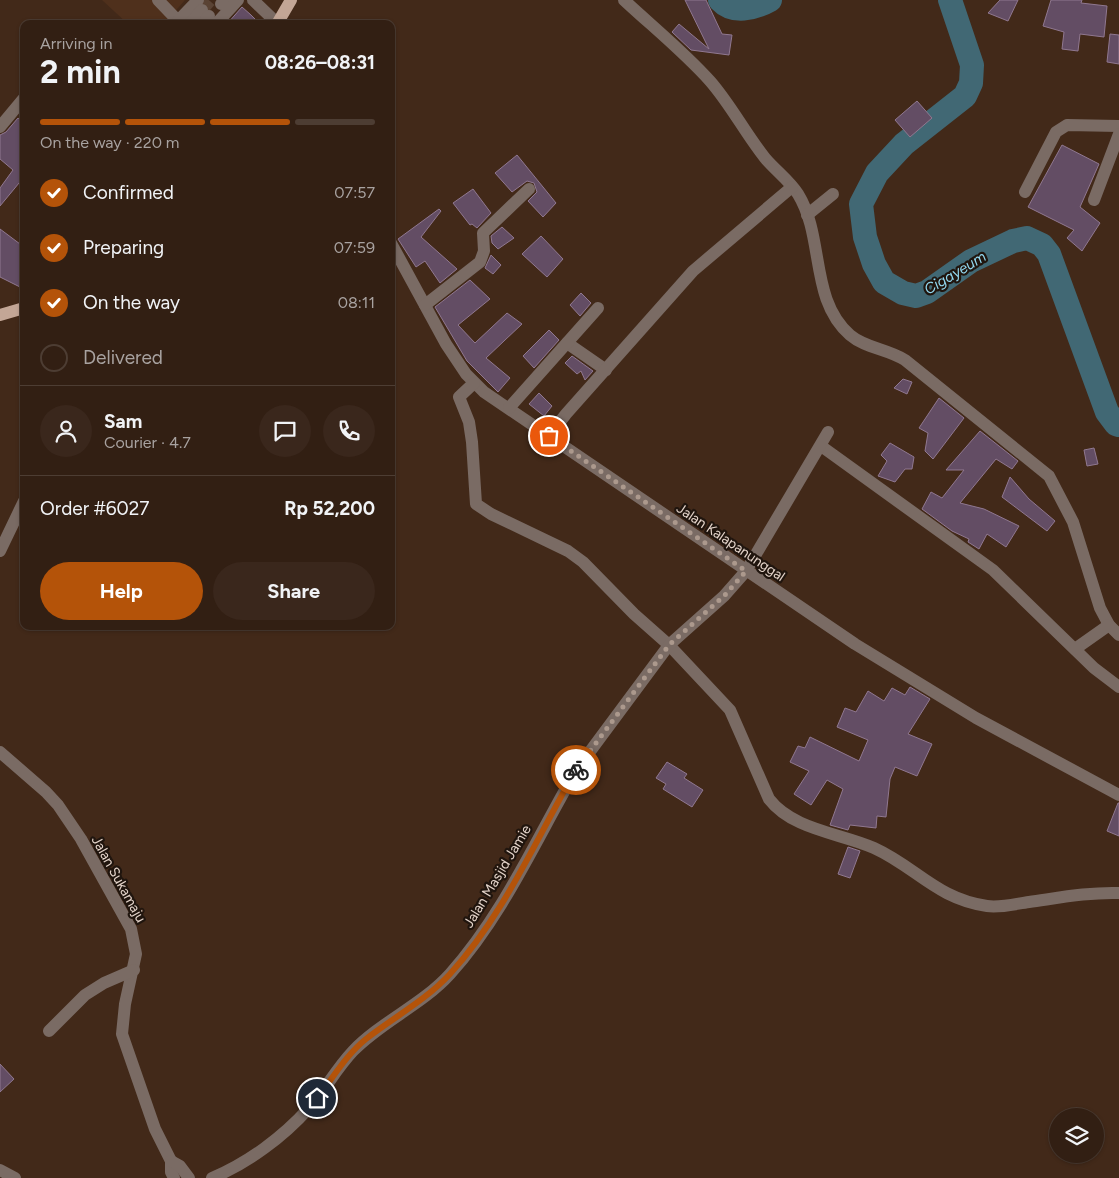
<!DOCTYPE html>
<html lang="en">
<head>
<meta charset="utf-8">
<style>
  body { margin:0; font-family:Figtree,sans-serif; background:#3a271c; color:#f1f3f6; height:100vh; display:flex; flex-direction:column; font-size:19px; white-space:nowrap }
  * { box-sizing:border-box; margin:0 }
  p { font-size:16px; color:#a8a2a0 }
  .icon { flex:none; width:28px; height:28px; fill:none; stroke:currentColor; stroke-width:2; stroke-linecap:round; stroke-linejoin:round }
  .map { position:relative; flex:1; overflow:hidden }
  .panel { position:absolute; left:20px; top:20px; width:375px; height:610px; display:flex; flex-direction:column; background:#321f13; border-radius:10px; box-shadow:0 1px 4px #0004,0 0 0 1px #4d3d33 }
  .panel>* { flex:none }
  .fabs { position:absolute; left:1049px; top:1108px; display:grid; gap:10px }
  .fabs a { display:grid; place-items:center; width:55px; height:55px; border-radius:50%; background:#321f13; box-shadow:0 1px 4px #0004,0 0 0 1px #4d3d33; font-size:25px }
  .pin { position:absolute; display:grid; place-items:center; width:42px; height:42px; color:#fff; margin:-21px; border:2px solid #fff; border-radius:50%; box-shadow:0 1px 5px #0007 }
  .courier { position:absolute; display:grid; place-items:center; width:50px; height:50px; margin:-25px; border:4px solid #b45309; border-radius:50%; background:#fff; color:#222; box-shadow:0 1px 6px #0007 }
  .headline em { font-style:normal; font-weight:700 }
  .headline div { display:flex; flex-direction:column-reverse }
  .headline { display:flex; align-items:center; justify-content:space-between; height:85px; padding:0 20px }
  h1 { font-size:32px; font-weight:700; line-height:38px }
  .bar { display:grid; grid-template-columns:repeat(4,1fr); gap:8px 5px; align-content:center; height:60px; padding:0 20px }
  .bar i { height:6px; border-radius:4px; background:#4d3d33 }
  .bar .selected { background:#b45309 }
  .bar p { grid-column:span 4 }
  .line { display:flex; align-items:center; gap:12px; padding:0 20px; border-top:1px solid #4d3d33 }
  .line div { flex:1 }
  .round { display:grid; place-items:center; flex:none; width:52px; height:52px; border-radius:26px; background:#3a271c }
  ol { padding:0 20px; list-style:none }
  li { display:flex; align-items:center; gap:15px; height:55px }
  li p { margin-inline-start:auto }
  li .icon { padding:5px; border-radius:50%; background:#b45309; color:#fff; stroke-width:4 }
  li:last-child { color:#a8a2a0 }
  li i { width:28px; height:28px; border:2px solid #4d3d33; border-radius:50% }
  .primary-button { display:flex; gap:10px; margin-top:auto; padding:10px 20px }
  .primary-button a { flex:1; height:58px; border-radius:30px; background:#b45309; color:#fff; font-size:20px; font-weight:700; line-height:58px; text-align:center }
  .primary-button a+a { background:#3a271c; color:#f1f3f6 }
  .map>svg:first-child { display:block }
  .built { fill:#4f301c }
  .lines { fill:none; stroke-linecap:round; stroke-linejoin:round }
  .river { stroke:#416874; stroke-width:24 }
  .building { fill:#634d64; stroke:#907890 }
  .minor-tunnel { stroke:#5a4334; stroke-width:12; stroke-dasharray:12 6; stroke-linecap:butt }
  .minor { stroke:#7a6b64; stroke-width:12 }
  .major { stroke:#c3a696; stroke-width:12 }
  .done { stroke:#ac998d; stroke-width:5; stroke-dasharray:0 9 }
  .route { stroke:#b45309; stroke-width:6 }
  .labels { text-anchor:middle; stroke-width:4.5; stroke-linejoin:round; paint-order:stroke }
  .street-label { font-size:14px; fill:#e5d5cb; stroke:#20150e }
  .water-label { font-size:15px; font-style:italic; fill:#93d9f1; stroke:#20150e }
</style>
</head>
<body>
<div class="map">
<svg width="1119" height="1178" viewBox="0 0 1119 1178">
  <rect width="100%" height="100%" fill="#422919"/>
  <!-- built -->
  <path class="built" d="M 102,0 L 185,0 L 164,24 L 128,24 Z"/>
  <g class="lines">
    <!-- river -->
    <g class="river">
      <path d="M 720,0 C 733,14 754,9 770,0"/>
      <path d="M 950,0 L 972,65 L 971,83 L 965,96 L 904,144 L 877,173 L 861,204 L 865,237 L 874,264 L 884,282 L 903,293 L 916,296 L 927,292 L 971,261 L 1013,241 L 1027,238 L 1042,245 L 1049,254 L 1107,412 L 1116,424 L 1119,425"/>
    </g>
  </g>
  <!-- building -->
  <g class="building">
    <path d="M 685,0 L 706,0 L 722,34 L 732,35 L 729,55 L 691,50 L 672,32 L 679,24 L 709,49 Z"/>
    <path d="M 1000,0 L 1018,0 L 1008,21 L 988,13 Z"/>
    <path d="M 1051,0 L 1082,0 L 1081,3 L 1107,6 L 1104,37 L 1080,34 L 1078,51 L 1062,49 L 1064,32 L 1043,26 Z"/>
    <path d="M 242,7 L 251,15 L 260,24 L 227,24 Z"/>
    <path d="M 1110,34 L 1119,35 L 1119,64 L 1107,62 Z"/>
    <path d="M 917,101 L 932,118 L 910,137 L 895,120 Z"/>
    <path d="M 18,118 L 24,123 L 24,177 L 0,206 L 0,188 L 13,170 L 0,159 L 0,135 L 6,132 Z"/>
    <path d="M 1062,145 L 1099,164 L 1080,207 L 1100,223 L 1082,251 L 1067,238 L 1074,230 L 1028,207 Z"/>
    <path d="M 517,155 L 556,203 L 543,217 L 528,201 L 537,192 L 534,183 L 527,181 L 512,192 L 495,173 Z"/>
    <path d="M 473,189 L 491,213 L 477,228 L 472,224 L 470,225 L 453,203 Z"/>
    <path d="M 439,209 L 441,211 L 421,237 L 457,269 L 440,283 L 425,261 L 416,267 L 398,239 Z"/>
    <path d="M 502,227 L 514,238 L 498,249 L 492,243 L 491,236 Z"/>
    <path d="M 0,229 L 24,247 L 24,289 L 0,277 Z"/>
    <path d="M 541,236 L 563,259 L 547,277 L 522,254 Z"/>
    <path d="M 491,255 L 501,265 L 493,274 L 485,268 Z"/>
    <path d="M 470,280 L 490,299 L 458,325 L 475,343 L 507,313 L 522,324 L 486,358 L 510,378 L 498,392 L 467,361 L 435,307 Z"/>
    <path d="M 581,293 L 591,303 L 580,316 L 570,305 Z"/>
    <path d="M 549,330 L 559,340 L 534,368 L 523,356 Z"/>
    <path d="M 572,356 L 593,371 L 585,380 L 581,371 L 577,374 L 565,363 Z"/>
    <path d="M 903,379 L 912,382 L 907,394 L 894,388 Z"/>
    <path d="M 539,393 L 552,406 L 544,416 L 529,404 Z"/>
    <path d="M 939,398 L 964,418 L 933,459 L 925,451 L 928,433 L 919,428 Z"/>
    <path d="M 980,431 L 1018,461 L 1012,469 L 996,459 L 960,503 L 984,509 L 1019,526 L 1006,547 L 987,534 L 979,549 L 968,542 L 969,539 L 952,531 L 922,509 L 931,492 L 942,498 L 964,470 L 946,470 Z"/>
    <path d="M 890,443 L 914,457 L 912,469 L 905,469 L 895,482 L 878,476 L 887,461 L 881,455 Z"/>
    <path d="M 1094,448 L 1098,464 L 1087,466 L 1084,450 Z"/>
    <path d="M 1010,477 L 1029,499 L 1055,521 L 1047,531 L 1002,497 Z"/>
    <path d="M 910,687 L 930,699 L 908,734 L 932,744 L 917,776 L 895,767 L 890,779 L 886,817 L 877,816 L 876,828 L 850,825 L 848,830 L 830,825 L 843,789 L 827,780 L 811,805 L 794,794 L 809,771 L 790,762 L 798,746 L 805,748 L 810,737 L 859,761 L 868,740 L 837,727 L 845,708 L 856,712 L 868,691 L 884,701 L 892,688 L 905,695 Z"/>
    <path d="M 667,762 L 687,774 L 684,778 L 703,790 L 692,807 L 663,789 L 666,784 L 656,778 Z"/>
    <path d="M 1118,803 L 1119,803 L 1119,836 L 1107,831 Z"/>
    <path d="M 848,847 L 860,851 L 850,878 L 838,874 Z"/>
    <path d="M 0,1064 L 14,1079 L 0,1092 Z"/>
  </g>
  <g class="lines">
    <!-- minor-tunnel -->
    <path class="minor-tunnel" d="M 202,10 L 211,0"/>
    <!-- minor -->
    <g class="minor">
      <path d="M 158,0 L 181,24"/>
      <path d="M 253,0 L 277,23"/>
      <path d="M 624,0 C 653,27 684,52 710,81 C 731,105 745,133 765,158 C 775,170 790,181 798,194 C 825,238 809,299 850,335 C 865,348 888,349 905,360 L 1049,476 L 1073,522 L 1100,608 L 1109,625 L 1119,635"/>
      <path d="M 221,4 L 225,0"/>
      <path d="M 178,21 L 198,0"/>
      <path d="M 189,24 L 202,10"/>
      <path d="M 202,24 L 209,16"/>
      <path d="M 216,24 L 238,0"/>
      <path d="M 0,127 L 24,98"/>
      <path d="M 1025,192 L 1056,132 L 1067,125 L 1119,126"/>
      <path d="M 1094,200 L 1119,134"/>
      <path d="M 807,215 L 833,194"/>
      <path d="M 391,243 L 446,344 L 466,374 L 484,392 L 855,644 L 976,718 L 1119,795"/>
      <path d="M 425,305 L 480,262 L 484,251 L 483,233 L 529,189"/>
      <path d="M 567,343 L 606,370"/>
      <path d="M 474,383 L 459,397 L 469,422 L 472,442 L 476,504 L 491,514 L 568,551 L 583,562 L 634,614 L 669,645 L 730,710 L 769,799 C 793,830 840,833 874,848 C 916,867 937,899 987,906 C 1000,908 1015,904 1029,902 C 1058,898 1089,892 1119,893"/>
      <path d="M 509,408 L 598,308"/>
      <path d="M 549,436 L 566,414 L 693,271 L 792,187"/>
      <path d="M 821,446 L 993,570 L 1094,668 L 1119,687"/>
      <path d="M 0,551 L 24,501"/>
      <path d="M 1075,649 L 1109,625"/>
      <path d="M 0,752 L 46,792 L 58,805 L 81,839 L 131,929 L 136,954 L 125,1004 L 122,1034 L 155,1129 L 171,1161 L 171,1172 L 174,1178"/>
      <path d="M 49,1031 L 85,995 L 104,983 L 134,970"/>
      <path d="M 171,1161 L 180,1166 L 189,1178"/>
      <path d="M 0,1170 L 15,1178"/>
      <path d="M 212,1178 C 248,1163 283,1137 309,1108 C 325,1090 336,1069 353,1051 C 382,1021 422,1005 450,974 C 504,914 537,837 577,769 L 669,645 L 724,596 L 746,571 L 828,432"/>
    </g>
    <!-- major -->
    <g class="major">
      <path d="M 277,24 L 291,0"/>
      <path d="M 0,315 L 24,308"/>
    </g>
  </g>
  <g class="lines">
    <!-- done -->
    <path class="done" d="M 549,436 L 746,571 L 724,596 L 669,645 L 576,770"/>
    <!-- route -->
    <path class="route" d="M 317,1098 C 333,1078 346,1055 366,1039 C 394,1017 425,1001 450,974 C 504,915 536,839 576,770"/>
  </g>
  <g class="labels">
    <!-- street labels -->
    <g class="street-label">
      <text transform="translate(731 542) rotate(34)" y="5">Jalan Kalapanunggal</text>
      <text transform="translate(497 876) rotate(-59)" y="5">Jalan Masjid Jamie</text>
      <text transform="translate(119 879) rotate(61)" y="5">Jalan Sukamaju</text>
    </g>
    <!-- water labels -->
    <g class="water-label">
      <text transform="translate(955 273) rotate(-31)" y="5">Cigayeum</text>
    </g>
  </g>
</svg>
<div class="fabs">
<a><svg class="icon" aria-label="layers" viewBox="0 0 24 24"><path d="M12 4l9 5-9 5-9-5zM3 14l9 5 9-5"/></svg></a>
</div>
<div class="pin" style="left:549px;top:436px;background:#ea580c"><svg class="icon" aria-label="bag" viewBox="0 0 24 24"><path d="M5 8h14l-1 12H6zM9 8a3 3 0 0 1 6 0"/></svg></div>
<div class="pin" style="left:317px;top:1098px;background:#1f2937"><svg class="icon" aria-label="home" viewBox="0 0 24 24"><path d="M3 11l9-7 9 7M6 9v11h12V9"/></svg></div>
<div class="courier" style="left:576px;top:770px"><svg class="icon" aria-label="bike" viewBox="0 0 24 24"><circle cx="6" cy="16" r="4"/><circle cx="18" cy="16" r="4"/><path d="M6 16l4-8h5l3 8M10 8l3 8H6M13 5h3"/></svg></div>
<section class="panel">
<div class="headline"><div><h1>2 min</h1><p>Arriving in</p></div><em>08:26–08:31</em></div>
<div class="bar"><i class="selected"></i><i class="selected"></i><i class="selected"></i><i></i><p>On the way · 220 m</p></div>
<ol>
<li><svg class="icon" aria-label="check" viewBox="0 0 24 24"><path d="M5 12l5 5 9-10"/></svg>Confirmed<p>07:57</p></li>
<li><svg class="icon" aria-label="check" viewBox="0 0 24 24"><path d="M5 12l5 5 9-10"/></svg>Preparing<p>07:59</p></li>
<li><svg class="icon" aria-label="check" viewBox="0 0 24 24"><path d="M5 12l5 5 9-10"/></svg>On the way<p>08:11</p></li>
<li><i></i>Delivered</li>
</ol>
<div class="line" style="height:90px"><a class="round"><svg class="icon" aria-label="person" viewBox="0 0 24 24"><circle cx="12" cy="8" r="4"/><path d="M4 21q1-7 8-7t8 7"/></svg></a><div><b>Sam</b><p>Courier · 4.7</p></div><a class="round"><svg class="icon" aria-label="chat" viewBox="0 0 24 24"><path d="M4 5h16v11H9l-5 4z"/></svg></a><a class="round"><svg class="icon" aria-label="phone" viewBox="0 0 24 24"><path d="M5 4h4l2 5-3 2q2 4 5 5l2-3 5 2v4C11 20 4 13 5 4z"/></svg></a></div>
<div class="line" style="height:65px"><div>Order #6027</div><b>Rp 52,200</b></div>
<div class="primary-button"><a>Help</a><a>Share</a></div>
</section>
</div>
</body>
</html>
